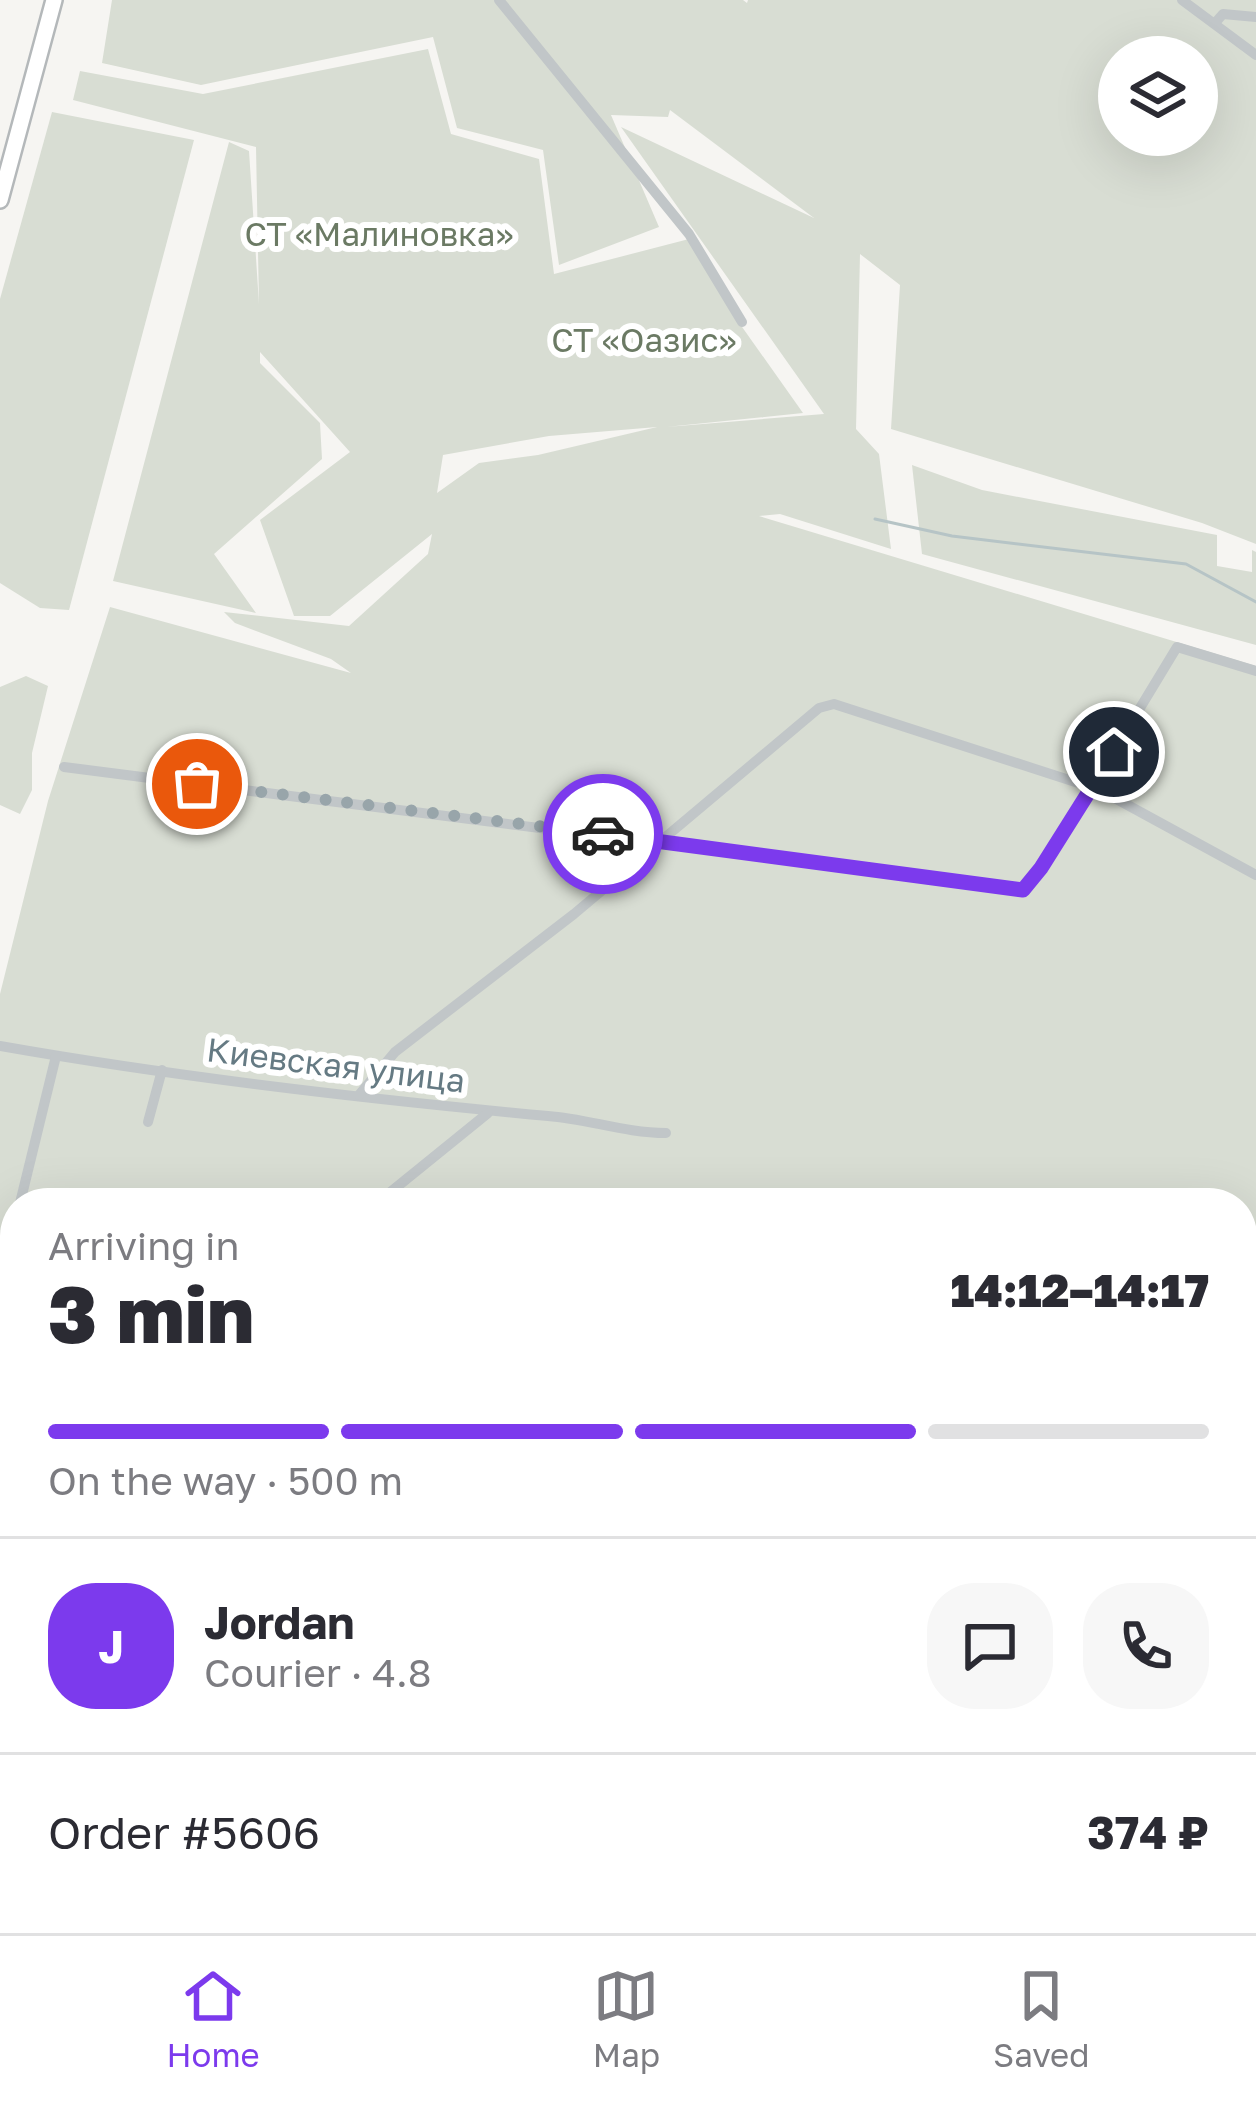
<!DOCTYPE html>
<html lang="en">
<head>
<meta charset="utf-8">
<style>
  body { margin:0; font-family:"Golos Text",sans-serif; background:#f7f7f7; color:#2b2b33; height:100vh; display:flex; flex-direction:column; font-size:45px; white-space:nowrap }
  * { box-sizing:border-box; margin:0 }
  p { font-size:39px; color:#7c7c81 }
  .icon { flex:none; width:66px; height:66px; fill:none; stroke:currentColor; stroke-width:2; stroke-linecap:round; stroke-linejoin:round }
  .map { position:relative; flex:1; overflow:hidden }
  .side { position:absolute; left:0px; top:1188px; width:1257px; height:747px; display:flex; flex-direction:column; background:#fff; border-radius:48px 48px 0 0; box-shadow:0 12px 48px #0002 }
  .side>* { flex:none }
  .fabs { position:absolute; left:1098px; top:36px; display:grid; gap:24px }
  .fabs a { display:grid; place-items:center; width:120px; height:120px; border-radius:50%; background:#fff; box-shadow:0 12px 48px #0002; font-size:60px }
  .pin { position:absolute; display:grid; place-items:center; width:102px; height:102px; color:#fff; margin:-51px; border:6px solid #fff; border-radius:50%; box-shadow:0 3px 12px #0007 }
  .courier { position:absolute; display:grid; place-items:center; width:120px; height:120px; margin:-60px; border:9px solid #7c3aed; border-radius:50%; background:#fff; color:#222; box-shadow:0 3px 15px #0007 }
  .overview em { font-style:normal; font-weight:800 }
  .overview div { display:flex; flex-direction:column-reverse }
  .overview { display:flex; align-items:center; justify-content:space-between; height:204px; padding:0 48px }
  h1 { font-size:78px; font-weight:800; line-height:90px }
  .bar { display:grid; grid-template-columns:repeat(4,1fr); gap:18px 12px; align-content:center; height:144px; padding:0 48px }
  .bar i { height:15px; border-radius:9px; background:#e1e1e2 }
  .bar .selected { background:#7c3aed }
  .bar p { grid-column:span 4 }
  .line { display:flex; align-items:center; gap:30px; padding:0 48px; border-top:3px solid #e1e1e2 }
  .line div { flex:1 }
  .round { display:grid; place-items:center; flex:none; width:126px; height:126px; border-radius:48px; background:#f7f7f7 }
  .menu { display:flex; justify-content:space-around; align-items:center; height:168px; border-top:3px solid #e1e1e2; background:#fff; font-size:33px; color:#7c7c81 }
  .menu a { display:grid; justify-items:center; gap:6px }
  .menu .selected { color:#7c3aed }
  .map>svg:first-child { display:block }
  .built { fill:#e6e7e6 }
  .green { fill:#d8ddd3; fill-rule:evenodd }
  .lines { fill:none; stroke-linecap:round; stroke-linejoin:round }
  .stream { stroke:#b6c4c6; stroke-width:3 }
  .major-casing { stroke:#b2b8ba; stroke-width:18 }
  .highway-casing { stroke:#b4b8ba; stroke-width:20 }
  .minor { stroke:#c1c6c8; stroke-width:10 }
  .major { stroke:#fff; stroke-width:14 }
  .highway { stroke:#fff; stroke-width:15 }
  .done { stroke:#98a5aa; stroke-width:12; stroke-dasharray:0 21.6 }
  .route { stroke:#7c3aed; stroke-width:15 }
  .labels { text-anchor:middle; stroke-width:12; stroke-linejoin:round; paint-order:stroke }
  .park-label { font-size:33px; fill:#6b7a64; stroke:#fff }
  .street-label { font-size:33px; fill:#657a83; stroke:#fff }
</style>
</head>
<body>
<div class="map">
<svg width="1256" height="1933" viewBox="0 0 1256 1933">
  <rect width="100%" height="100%" fill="#f6f5f2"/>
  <!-- built -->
  <path class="built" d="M 1256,1374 L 1256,1517 L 1242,1497 L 1242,1383 Z"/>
  <!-- green -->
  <g class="green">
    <path d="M 112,0 L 743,0 L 747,3 L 748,0 L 1256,0 L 1256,544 L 1202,523 L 891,429 L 900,285 L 860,254 L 856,429 L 879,454 L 891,549 L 780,514 L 759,516 L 1256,666 L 1256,1353 L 1242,1369 L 1242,1203 L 15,1203 L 15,1762 L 0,1755 L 0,994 L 48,801 L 110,607 L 351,673 L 331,659 L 235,623 L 224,612 L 349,626 L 428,554 L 432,534 L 330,616 L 294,616 L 260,520 L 350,452 L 260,352 L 260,363 L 320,423 L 322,459 L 214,554 L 256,613 L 113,581 L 229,142 L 249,151 L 259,304 L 256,147 L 73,100 L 80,71 L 203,94 L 428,49 L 451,134 L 539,159 L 554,274 L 689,239 L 735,317 L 803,413 L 666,427 L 824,414 L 621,127 L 814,218 L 670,110 L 668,117 L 611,115 L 659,227 L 559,265 L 543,150 L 457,128 L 433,37 L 201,85 L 102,63 ZM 1119,57 L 1197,57 L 1197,135 L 1119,135 ZM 657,427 L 538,455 L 479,463 L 437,493 L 443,455 L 549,436 Z"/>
    <path d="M 52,112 L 194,140 L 69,610 L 40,608 L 0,583 L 0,299 Z"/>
    <path d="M 912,465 L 982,490 L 1217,535 L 1217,566 L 1252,572 L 1252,550 L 1256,552 L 1256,645 L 922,554 Z"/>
    <path d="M 26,676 L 48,686 L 32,753 L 32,790 L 20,814 L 0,805 L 0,687 Z"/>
    <path d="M 0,1782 L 15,1790 L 15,1920 L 264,1920 L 289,1933 L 0,1933 Z"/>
    <path d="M 334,1920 L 727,1920 L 708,1933 L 360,1933 Z"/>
  </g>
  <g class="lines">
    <!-- stream -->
    <path class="stream" d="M 875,519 L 952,536 L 1186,564 L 1256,602"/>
    <!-- major casing -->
    <g class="major-casing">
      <g id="major">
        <path d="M 0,1769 L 15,1777"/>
        <path d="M 292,1920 L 317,1933"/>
      </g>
    </g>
    <!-- highway casing -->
    <g class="highway-casing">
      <g id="highway">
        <path d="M 0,200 L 54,0"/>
        <path d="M 1242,1605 L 1256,1596"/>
        <path d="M 759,1933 L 778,1920"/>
      </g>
    </g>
    <!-- minor -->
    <g class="minor">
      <path d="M 499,0 L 689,234 L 742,322"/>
      <path d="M 1182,0 L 1256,55"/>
      <path d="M 1215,23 L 1223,14 L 1256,17"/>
      <path d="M 64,767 L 1023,890 L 1074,817 L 1177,647 L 1256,671"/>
      <path d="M 0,1046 C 181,1078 365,1099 548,1116 C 588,1119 625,1133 666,1133"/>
      <path d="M 359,1095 L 395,1052 L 574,914 L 819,708 L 834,704 L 1100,790 L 1256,875"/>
      <path d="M 148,1122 L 162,1070"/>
      <path d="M 20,1203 L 56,1056"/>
      <path d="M 377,1203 L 488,1113"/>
      <path d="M 0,1284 L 15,1222"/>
      <path d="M 1242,1615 L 1247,1622 L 1256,1707"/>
      <path d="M 1002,1920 L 1011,1933"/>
    </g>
    <!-- major -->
    <use href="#major" class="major"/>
    <!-- highway -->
    <use href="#highway" class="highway"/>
  </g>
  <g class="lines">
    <!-- done -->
    <path class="done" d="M 197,784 L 603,834"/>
    <!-- route -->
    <path class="route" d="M 603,834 L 1023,890 L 1041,868 L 1114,752"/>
  </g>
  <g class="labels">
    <!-- park labels -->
    <g class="park-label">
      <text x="379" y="246">СТ «Малиновка»</text>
      <text x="644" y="352">СТ «Оазис»</text>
    </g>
    <!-- street labels -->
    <g class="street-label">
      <text transform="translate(336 1065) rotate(7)" y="12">Киевская улица</text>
    </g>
  </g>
</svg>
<div class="fabs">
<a><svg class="icon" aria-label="layers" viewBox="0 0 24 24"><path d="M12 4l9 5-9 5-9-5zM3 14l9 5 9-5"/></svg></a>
</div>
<div class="pin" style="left:197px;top:784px;background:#ea580c"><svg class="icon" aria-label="bag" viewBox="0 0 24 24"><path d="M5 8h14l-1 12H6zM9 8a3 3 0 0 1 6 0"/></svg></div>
<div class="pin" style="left:1114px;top:752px;background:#1f2937"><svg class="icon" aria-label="home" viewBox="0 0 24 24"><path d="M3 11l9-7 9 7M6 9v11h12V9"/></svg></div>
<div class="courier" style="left:603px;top:834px"><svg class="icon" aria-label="car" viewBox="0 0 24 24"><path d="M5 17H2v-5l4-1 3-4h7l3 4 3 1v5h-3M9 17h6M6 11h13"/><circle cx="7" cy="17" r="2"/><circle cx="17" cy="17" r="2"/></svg></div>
<section class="side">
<div class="overview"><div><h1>3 min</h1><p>Arriving in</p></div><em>14:12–14:17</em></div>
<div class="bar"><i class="selected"></i><i class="selected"></i><i class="selected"></i><i></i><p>On the way · 500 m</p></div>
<div class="line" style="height:216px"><b class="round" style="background:#7c3aed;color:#fff">J</b><div><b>Jordan</b><p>Courier · 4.8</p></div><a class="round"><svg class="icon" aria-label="chat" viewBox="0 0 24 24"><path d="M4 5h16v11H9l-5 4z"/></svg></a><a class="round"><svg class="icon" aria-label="phone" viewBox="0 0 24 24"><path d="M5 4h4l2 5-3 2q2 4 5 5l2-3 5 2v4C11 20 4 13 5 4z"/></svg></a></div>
<div class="line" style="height:156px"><div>Order #5606</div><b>374 ₽</b></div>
</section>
</div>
<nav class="menu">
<a class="selected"><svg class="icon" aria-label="home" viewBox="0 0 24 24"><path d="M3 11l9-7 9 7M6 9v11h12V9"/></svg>Home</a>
<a><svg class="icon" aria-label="map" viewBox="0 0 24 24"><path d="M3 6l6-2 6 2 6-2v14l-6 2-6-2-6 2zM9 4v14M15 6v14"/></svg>Map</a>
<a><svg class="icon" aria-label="saved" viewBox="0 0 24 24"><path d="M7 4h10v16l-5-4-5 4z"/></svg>Saved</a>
</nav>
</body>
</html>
